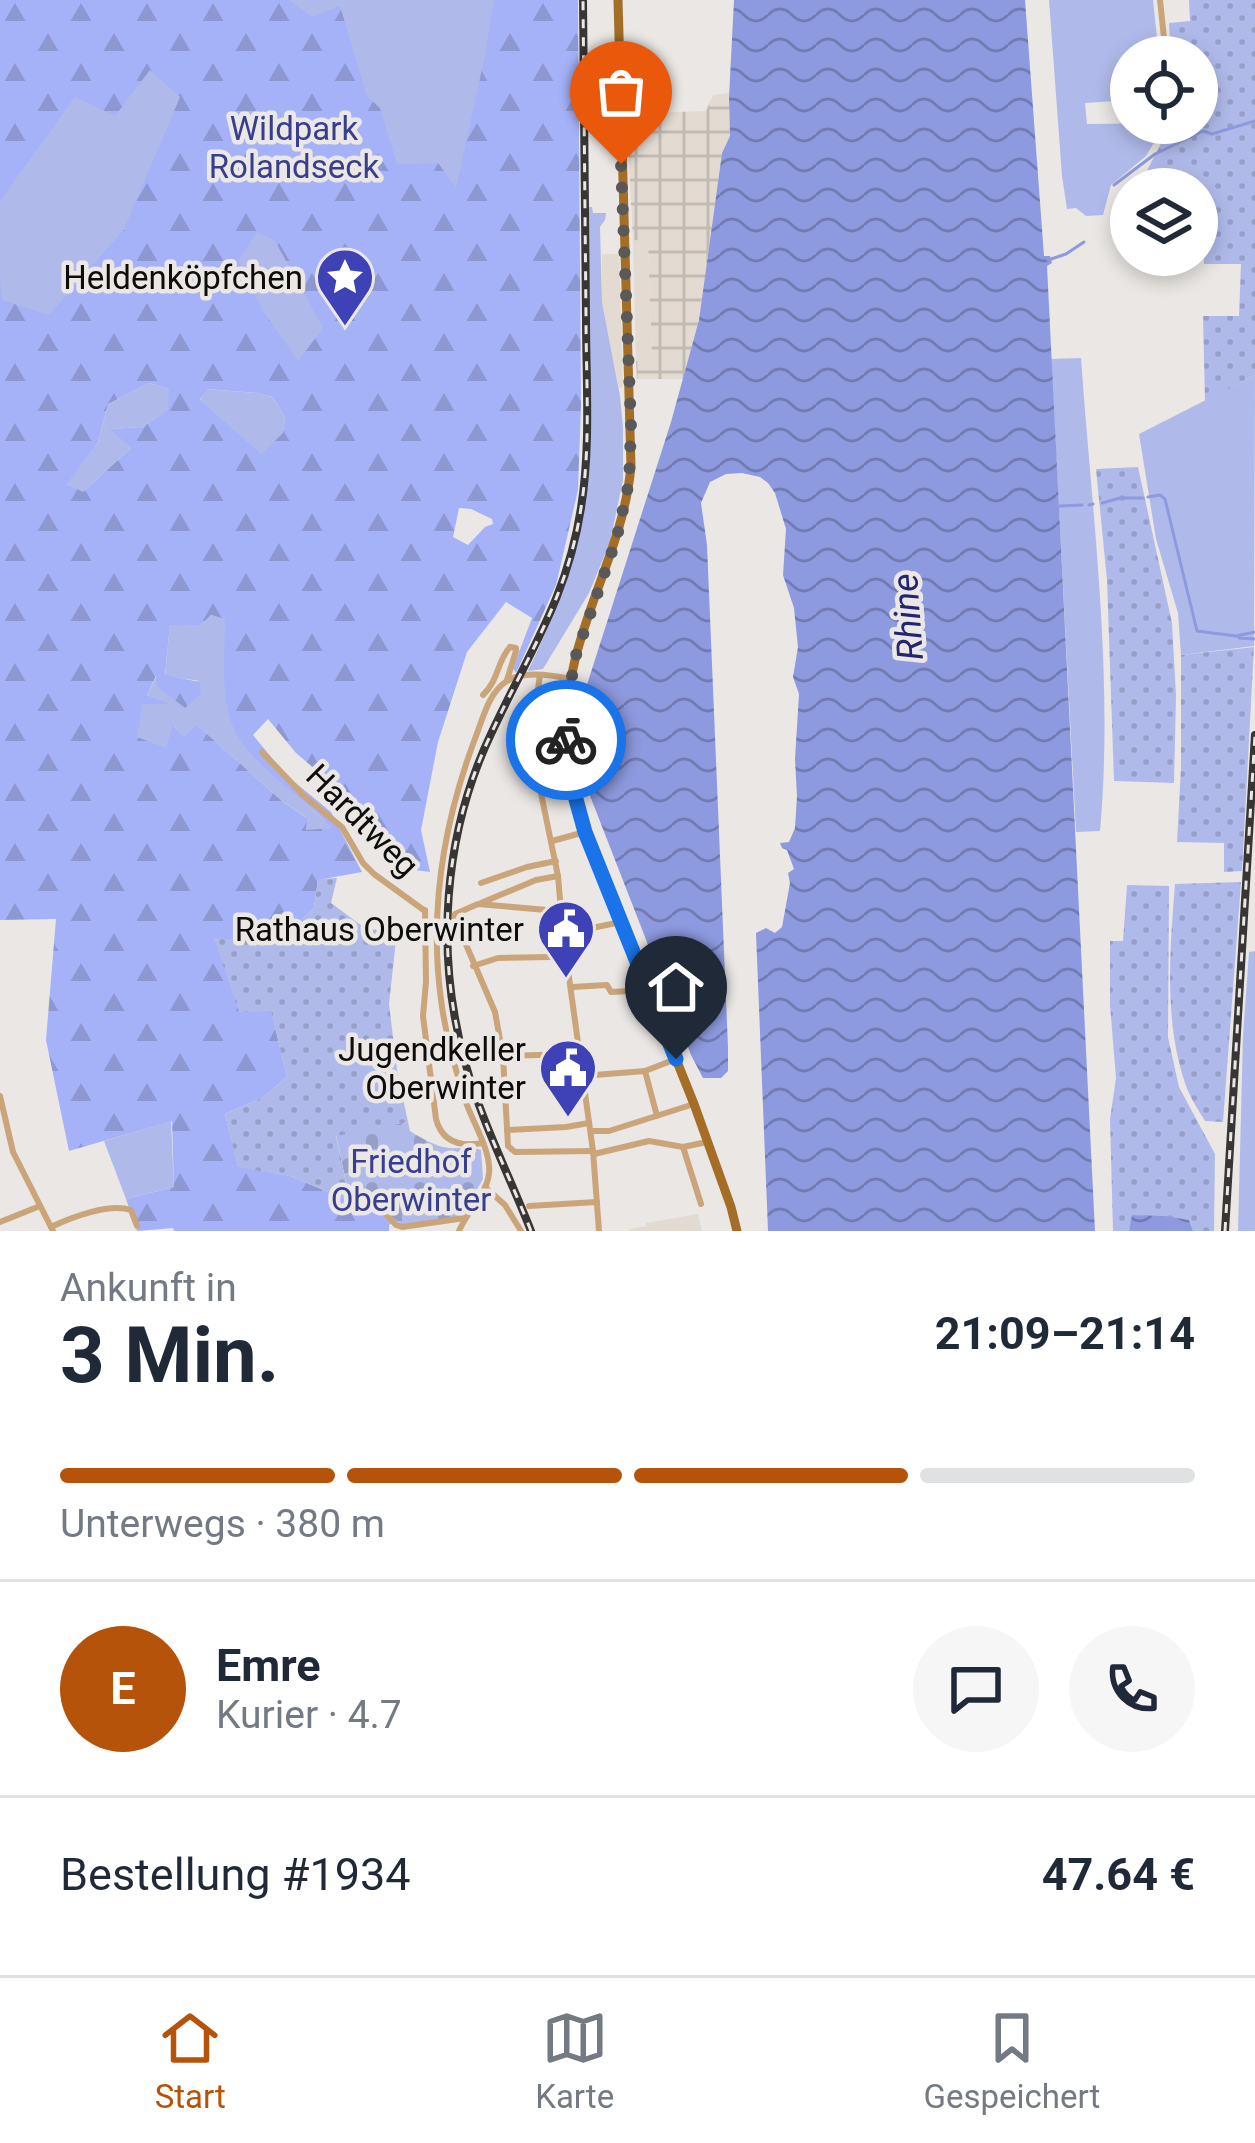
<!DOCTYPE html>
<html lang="de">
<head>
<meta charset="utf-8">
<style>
  body { margin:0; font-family:Roboto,sans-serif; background:#f6f6f7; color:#1f2937; height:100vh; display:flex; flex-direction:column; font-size:45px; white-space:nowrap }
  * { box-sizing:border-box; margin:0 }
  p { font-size:39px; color:#747a83 }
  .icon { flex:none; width:66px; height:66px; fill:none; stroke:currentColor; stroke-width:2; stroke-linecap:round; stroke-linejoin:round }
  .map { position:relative; height:1231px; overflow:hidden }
  .side { display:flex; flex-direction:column; background:#fff; flex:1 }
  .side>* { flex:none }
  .tools { position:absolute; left:1110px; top:36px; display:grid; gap:24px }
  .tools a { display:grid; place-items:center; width:108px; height:108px; border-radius:50%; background:#fff; box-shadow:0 6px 18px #0003; font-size:60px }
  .pin { position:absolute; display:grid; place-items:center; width:102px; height:102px; color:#fff; margin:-123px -51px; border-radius:50% 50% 50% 0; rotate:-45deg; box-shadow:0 0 12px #0007 }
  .pin .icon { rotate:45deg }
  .courier { position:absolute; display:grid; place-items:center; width:120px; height:120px; margin:-60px; border:9px solid #1a73e8; border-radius:50%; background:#fff; color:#222; box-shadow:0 3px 15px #0007 }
  .headline em { font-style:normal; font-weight:700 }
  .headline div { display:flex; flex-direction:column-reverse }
  .headline { display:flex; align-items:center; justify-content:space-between; height:204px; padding:0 60px }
  h1 { font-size:78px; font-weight:700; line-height:90px }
  .bar { display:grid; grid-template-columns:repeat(4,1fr); gap:18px 12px; align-content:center; height:144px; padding:0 60px }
  .bar i { height:15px; border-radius:9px; background:#e0e1e3 }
  .bar .selected { background:#b45309 }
  .bar p { grid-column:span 4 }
  .line { display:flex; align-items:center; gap:30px; padding:0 60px; border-top:3px solid #e0e1e3 }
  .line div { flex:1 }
  .round { display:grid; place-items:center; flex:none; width:126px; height:126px; border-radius:63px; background:#f6f6f7 }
  .tab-bar { display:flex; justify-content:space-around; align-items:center; height:168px; border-top:3px solid #e0e1e3; background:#fff; font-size:33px; color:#747a83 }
  .tab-bar a { display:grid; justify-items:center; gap:6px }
  .tab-bar .selected { color:#b45309 }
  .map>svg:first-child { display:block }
  .built { fill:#e3dbd2 }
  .industrial { fill:url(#industrial-grid) }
  .green { fill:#b0baea }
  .forest { fill:url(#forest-firs); fill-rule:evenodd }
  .cemetery { fill:url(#cemetery-stones) }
  .garden { fill:url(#garden-dots) }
  .water { fill:url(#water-waves) }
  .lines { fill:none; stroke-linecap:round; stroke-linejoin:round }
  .stream { stroke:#8e9adf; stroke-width:3 }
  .minor { stroke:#cba57a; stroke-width:6 }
  .tertiary { stroke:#cba57a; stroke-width:6 }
  .primary { stroke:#a46e26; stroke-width:9 }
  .rail-casing { stroke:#373635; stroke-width:8 }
  .rail { stroke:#eae7e4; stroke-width:3; stroke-dasharray:9; stroke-linecap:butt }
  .done { stroke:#5b5958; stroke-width:12; stroke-dasharray:0 21.6 }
  .route { stroke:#1a73e8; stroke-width:15 }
  .labels { text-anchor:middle; stroke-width:9; stroke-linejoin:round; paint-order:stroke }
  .park-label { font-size:33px; fill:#383e8e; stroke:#eae7e4 }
  .poi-label { font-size:33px; fill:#0e0d0c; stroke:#eae7e4; text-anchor:end }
  .street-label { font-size:33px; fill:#0e0d0c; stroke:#eae7e4 }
  .water-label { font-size:36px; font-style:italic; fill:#232472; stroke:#eae7e4 }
</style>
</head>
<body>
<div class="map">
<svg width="1255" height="1231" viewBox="0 0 1255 1231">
  <defs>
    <pattern id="industrial-grid" width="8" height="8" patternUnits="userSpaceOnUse" patternTransform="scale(3)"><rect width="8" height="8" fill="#e3dbd2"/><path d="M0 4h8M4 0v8" fill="none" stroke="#c2bbb3"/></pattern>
    <pattern id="forest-firs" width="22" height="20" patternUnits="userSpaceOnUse" patternTransform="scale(3)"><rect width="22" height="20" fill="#a5b2f8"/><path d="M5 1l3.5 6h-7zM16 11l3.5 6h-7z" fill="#8d98d3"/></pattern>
    <pattern id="cemetery-stones" width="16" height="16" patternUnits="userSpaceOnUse" patternTransform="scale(3)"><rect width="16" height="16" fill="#b0baea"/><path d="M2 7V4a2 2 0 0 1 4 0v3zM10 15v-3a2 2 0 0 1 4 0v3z" fill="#969fc8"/></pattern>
    <pattern id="garden-dots" width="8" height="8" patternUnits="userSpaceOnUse" patternTransform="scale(3)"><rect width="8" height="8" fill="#b0baea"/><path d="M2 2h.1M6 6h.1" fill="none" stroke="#969fc8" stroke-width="1.8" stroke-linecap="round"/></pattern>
    <pattern id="water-waves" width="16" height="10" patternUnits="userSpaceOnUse" patternTransform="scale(3)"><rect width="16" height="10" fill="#8e9adf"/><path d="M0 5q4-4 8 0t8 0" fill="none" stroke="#727cb3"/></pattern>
  </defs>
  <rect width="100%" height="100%" fill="#eae7e4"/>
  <!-- built -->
  <g class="built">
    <path d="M 633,240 L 648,240 L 652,360 L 636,361 Z"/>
    <path d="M 602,254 L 619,254 L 623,387 L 619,388 L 602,302 Z"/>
    <path d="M 698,1214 L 702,1231 L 630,1231 L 630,1229 L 646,1226 L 646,1223 Z"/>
  </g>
  <!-- industrial -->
  <path class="industrial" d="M 729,93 L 730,136 L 722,153 L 699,320 L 683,379 L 637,379 L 636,361 L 652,359 L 648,241 L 633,240 L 626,107 L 635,107 L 643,113 L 706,111 L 713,95 Z"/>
  <!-- green -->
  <g class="green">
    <path d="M 135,0 L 505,0 L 486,159 L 297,368 L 0,326 L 0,173 Z"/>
    <path d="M 1049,0 L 1153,0 L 1159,57 L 1131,57 L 1131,100 L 1085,103 L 1087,124 L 1163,123 L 1158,136 L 1146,156 L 1111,185 L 1103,215 L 1086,216 L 1076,208 L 1067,209 L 1062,176 Z"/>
    <path d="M 588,207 L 592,207 L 593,213 L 606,213 L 605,220 L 600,227 L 602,302 L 620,396 L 623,427 L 623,480 L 610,542 L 589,593 L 543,669 L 528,671 C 550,625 569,581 580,532 C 590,480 589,427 589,374 C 588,318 588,263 588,207 Z"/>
    <path d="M 1081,358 C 1092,515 1114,675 1100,831 L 1076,832 L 1051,359 Z"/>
    <path d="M 1255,375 L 1254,646 L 1181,655 L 1178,613 L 1156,539 L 1139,434 Z"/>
    <path d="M 149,383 L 169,389 L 169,410 L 143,427 L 110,429 L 131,448 L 82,493 L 66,483 L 98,442 L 108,404 Z"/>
    <path d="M 206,389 L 257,393 L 273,397 L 285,417 L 283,434 L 261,455 L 200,401 Z"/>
    <path d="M 211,615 L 226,619 L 225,689 L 233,727 L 286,786 L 333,828 L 306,831 L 306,817 L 283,802 L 198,726 L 183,738 L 174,726 L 167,749 L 136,737 L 143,703 L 166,703 L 147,695 L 158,673 L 158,687 L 200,681 L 165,676 L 170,624 L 200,626 Z"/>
    <path d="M 547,684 L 561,689 L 561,716 L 540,710 L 542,691 Z"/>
    <path d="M 1255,951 L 1255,1231 L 1238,1231 L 1243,1036 L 1249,952 Z"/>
    <path d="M 171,1121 L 174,1187 L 126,1199 L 104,1141 Z"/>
  </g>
  <!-- forest -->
  <path class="forest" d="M 0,0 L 289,0 L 312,17 L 340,6 L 367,96 L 380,108 L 397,164 L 438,163 L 456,188 L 485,55 L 494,0 L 578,0 L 581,405 L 578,490 L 556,585 L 516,673 L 513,668 L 532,618 L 506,602 L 467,652 L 438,742 L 421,830 L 430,872 L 400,868 L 370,836 L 351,800 L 296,753 L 268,719 L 253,735 L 286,775 L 331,812 L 362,872 L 318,880 L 314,908 L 300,921 L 290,945 L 214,939 L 271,1010 L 287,1077 L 262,1098 L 225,1114 L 238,1166 L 290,1176 L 350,1201 L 361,1200 L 381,1207 L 396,1221 L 389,1225 L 389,1231 L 174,1231 L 173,1228 L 137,1231 L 126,1199 L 174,1187 L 172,1121 L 69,1151 L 46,1040 L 56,919 L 0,920 L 0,277 L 2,300 L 49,315 L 124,229 L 180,97 L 150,70 L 115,116 L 75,97 L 0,201 ZM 257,232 L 275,241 L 323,328 L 298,361 L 264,312 L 238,261 ZM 149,383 L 169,389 L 168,410 L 143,427 L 109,429 L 131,448 L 83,492 L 67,484 L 98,442 L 108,404 ZM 207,389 L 257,393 L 273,397 L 285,417 L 283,433 L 261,454 L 200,400 ZM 459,508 L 471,509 L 492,519 L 493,524 L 485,527 L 468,545 L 453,537 ZM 211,615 L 225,619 C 225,653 220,692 232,725 C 245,760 305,799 332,828 L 306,830 L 307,818 L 283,802 L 197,725 L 183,737 L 173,725 L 166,748 L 137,737 L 143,704 L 170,704 L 147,695 L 156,676 L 158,687 L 185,708 L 201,694 L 200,682 L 165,675 L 170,625 L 200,626 Z"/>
  <!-- cemetery -->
  <path class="cemetery" d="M 408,1122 L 410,1131 C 423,1139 434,1146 449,1148 C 461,1149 469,1146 481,1150 L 483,1179 L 462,1215 L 457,1218 L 401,1225 C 385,1210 372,1199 350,1201 L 336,1135 Z"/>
  <!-- garden -->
  <g class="garden">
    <path d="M 1189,0 L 1255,0 L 1255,375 L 1205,401 L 1203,316 L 1239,316 L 1241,264 L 1204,264 L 1202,213 L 1197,214 L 1197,189 L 1137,189 L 1172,123 L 1197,123 L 1197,57 L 1171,57 L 1169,23 L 1190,21 Z"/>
    <path d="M 1138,467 L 1172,623 L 1176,696 L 1174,783 L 1114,781 L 1107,580 L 1096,469 Z"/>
    <path d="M 1254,647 L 1242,871 L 1224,872 L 1224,843 L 1177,842 L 1181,767 L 1181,655 Z"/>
    <path d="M 337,878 L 331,903 L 366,929 L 397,931 L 389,1004 L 397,1070 L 408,1122 L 336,1136 L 350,1201 L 290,1176 L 238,1167 L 225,1114 L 262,1098 L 287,1077 L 271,1011 L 239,1012 L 214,938 L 289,945 L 300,921 L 314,908 L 318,879 Z"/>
    <path d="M 1241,882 L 1223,1122 L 1205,1121 C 1197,1108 1188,1094 1184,1080 C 1164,1019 1170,947 1175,884 Z"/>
    <path d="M 1127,885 L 1169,886 L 1168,1037 L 1179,1087 L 1215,1154 L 1214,1231 L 1193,1231 L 1189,1220 L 1133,1215 L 1129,1231 L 1113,1231 L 1110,1119 L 1116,1078 L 1110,1005 L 1110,941 L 1123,941 Z"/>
  </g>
  <!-- water -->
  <g class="water">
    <path d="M 734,0 L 1025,0 L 1044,256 L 1050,256 L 1052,263 L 1047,266 L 1095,1231 L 768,1231 L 756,933 L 766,928 L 775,933 L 782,927 L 790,883 L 788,873 L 794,869 L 787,850 L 782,848 L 780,843 L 789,842 L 795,828 L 797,796 L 795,759 L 799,694 L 793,677 L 798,647 L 794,608 L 783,575 L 786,529 L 775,493 L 768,483 L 760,477 L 742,473 L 726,474 L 710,482 L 701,503 L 707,545 L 728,1047 L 728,1071 L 721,1078 L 703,1078 L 691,1055 L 587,788 L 579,734 L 584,694 L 671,422 L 699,320 L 722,153 L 730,136 L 729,97 Z"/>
    <path d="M 1132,1215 L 1165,1216 L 1189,1220 L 1193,1231 L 1129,1231 Z"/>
  </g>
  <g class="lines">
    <!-- stream -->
    <g class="stream">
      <path d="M 1114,185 L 1155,154 L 1203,131 L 1212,134 L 1255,121"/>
      <path d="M 1048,260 L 1066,254 L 1084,242"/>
      <path d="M 1148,497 L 1160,495 L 1165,499 L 1197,631 L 1236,636 L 1255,632"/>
      <path d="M 1102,503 L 1120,498 L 1142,498"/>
      <path d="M 1089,505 L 1093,504"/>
      <path d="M 1060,506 L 1082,505"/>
      <path d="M 1239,638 L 1255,639"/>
    </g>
    <!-- minor -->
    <g class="minor">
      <path d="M 1160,0 L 1166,57"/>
      <path d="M 1166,127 L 1167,123"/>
      <path d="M 540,675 L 535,710 L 536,769 L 558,876 L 563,934 L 593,1151 L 599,1231"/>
      <path d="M 507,680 L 516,651 L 516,648 L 510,647"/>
      <path d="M 483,695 C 499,680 497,661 510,647"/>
      <path d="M 262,752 L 304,796 L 342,827 L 363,863 L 374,874 L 425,911"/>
      <path d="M 536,769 C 550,774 559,793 574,795"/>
      <path d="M 552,841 L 585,832"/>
      <path d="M 481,883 L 527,867 L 556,861"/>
      <path d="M 481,903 L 536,880 L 558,876"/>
      <path d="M 425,910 L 426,982 L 423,1016 L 436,1119 C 442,1142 460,1147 482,1143"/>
      <path d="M 558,911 L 478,904 L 455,914 L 455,919 L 495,1012 L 503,1056 L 508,1146 L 515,1152 L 593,1151"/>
      <path d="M 563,934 L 621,922"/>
      <path d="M 473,966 L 498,958 L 550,957"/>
      <path d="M 572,987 L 607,985 L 611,992 L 648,990"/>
      <path d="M 503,1056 L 579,1054"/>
      <path d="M 645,1071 L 657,1116"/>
      <path d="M 582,1076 L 645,1071 L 676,1059"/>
      <path d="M 0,1096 L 13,1152 L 53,1231"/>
      <path d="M 507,1130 L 566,1127 L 589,1123"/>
      <path d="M 591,1131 L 609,1131 L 694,1104"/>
      <path d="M 683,1147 L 701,1204"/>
      <path d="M 594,1154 L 649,1141 L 683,1147 L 707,1142"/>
      <path d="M 485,1187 L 505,1205 L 521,1231"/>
      <path d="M 529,1206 L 597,1202"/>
      <path d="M 381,1209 L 396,1225 L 402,1227 L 465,1218"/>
      <path d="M 0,1222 L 40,1206"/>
      <path d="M 51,1227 C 72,1217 109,1203 131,1210 L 137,1226"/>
    </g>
    <!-- tertiary -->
    <path class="tertiary" d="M 459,1231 C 468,1209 492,1190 489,1165 C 487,1145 474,1124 467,1105 C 456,1073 447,1040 442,1007 C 428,914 443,823 476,736 C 483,718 489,692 507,681 C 524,670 552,675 570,679"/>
    <!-- primary -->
    <path class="primary" d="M 618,0 L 631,466 C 625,535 591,594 575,660 C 560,719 566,775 585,832 L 694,1104 L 731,1207 L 737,1231"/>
    <!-- rail casing -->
    <g class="rail-casing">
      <g id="rail">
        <path d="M 531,1231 C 509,1175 481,1120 465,1062 C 435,954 443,835 491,734 C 528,654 567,599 581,508 C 591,446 586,380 586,318 C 585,212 584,106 583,0"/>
        <path d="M 1225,1231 L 1255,735"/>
      </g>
    </g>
    <!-- rail -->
    <use href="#rail" class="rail"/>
  </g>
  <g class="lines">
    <!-- done -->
    <path class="done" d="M 566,740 L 568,701 L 575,658 L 617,537 L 629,482 L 631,426 L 621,164"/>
    <!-- route -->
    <path class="route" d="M 566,740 L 569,774 L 585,832 L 676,1059"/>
  </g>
  <!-- icons -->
  <defs>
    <g id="sight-pin" transform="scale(3)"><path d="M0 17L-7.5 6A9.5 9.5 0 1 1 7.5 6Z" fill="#3f42b6" stroke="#eae7e4"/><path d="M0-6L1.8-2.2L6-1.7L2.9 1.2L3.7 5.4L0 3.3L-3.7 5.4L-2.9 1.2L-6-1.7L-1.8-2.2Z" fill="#fff"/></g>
    <g id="civic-pin" transform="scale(3)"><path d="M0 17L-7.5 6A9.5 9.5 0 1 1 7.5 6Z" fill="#3f42b6" stroke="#eae7e4"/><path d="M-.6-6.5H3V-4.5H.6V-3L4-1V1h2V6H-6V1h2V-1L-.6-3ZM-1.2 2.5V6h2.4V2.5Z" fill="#fff"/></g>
  </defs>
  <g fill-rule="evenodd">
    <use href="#sight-pin" x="345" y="277"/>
    <use href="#civic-pin" x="566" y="929"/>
    <use href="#civic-pin" x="568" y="1068"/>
  </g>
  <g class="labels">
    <!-- park labels -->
    <g class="park-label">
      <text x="294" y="140">Wildpark<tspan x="294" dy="38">Rolandseck</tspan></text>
      <text x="411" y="1173">Friedhof<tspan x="411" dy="38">Oberwinter</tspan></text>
    </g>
    <!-- poi labels -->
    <g class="poi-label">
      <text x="303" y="289">Heldenköpfchen</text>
      <text x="524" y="941">Rathaus Oberwinter</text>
      <text x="526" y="1061">Jugendkeller<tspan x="526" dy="38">Oberwinter</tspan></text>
    </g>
    <!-- street labels -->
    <g class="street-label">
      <text transform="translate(363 820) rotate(45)" y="12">Hardtweg</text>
    </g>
    <!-- water labels -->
    <g class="water-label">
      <text transform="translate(907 617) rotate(-94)" y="13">Rhine</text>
    </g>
  </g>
</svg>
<div class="tools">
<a><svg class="icon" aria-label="locate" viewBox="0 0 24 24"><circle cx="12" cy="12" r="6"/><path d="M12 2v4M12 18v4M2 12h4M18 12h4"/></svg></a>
<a><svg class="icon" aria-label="layers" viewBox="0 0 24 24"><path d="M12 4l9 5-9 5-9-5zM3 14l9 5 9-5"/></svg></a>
</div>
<div class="pin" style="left:621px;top:164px;background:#ea580c"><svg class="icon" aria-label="bag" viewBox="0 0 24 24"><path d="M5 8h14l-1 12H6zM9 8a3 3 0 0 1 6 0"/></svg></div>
<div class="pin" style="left:676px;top:1059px;background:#1f2937"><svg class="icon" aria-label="home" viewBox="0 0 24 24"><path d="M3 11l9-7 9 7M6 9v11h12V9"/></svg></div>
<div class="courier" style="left:566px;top:740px"><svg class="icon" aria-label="bike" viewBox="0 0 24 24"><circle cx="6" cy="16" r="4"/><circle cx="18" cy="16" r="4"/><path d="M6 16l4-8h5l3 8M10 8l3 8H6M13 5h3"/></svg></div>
</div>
<section class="side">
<div class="headline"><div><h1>3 Min.</h1><p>Ankunft in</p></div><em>21:09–21:14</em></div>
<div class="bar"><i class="selected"></i><i class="selected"></i><i class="selected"></i><i></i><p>Unterwegs · 380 m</p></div>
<div class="line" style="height:216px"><b class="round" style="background:#b45309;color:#fff">E</b><div><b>Emre</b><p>Kurier · 4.7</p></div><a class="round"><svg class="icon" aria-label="chat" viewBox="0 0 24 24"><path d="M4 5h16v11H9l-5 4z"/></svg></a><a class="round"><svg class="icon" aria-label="phone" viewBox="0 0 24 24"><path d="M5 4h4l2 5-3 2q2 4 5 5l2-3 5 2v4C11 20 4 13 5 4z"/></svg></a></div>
<div class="line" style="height:156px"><div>Bestellung #1934</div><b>47.64 €</b></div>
</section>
<nav class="tab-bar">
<a class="selected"><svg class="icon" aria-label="home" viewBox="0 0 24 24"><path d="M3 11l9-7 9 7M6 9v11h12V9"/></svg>Start</a>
<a><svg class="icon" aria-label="map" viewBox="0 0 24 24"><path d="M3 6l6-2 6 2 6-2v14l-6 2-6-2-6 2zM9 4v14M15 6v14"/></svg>Karte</a>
<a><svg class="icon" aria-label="saved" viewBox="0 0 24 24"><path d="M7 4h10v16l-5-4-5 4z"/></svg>Gespeichert</a>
</nav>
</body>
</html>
